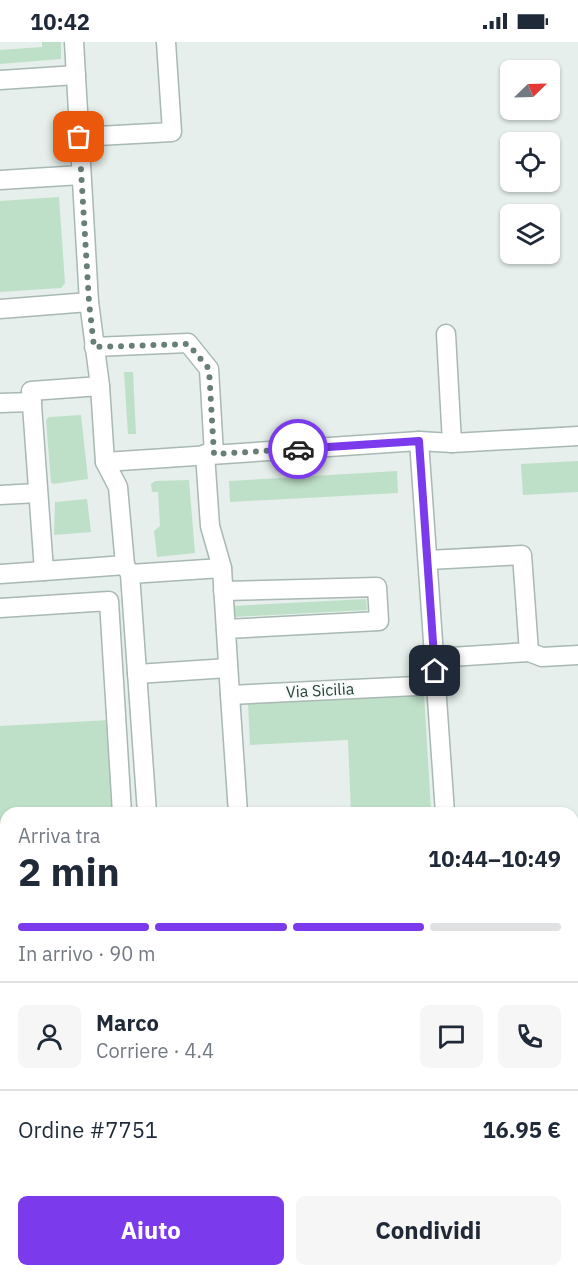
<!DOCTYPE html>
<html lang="it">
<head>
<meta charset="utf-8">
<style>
  body { margin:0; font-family:"IBM Plex Sans",sans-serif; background:#f6f6f7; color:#1f2937; height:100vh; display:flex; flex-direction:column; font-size:22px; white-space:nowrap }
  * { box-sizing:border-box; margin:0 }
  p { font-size:20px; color:#747a83 }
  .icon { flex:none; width:33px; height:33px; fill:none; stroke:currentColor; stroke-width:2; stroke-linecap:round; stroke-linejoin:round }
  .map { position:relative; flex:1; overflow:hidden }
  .sheet { position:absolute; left:0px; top:765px; width:579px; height:470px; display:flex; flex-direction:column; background:#fff; border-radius:18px 18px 0 0; box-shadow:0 2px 4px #0004 }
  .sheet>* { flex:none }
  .needle { width:39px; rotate:67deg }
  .controls { position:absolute; left:500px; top:18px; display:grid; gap:12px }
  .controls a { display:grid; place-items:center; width:60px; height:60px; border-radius:9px; background:#fff; box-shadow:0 2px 4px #0004; font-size:30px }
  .pin { position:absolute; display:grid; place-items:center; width:51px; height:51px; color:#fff; margin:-26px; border-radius:12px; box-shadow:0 3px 9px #0006 }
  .courier { position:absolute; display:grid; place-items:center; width:60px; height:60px; margin:-30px; border:4px solid #7c3aed; border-radius:50%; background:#fff; color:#222; box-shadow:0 2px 8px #0007 }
  .headline em { font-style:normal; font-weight:800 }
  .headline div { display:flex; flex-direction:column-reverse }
  .headline { display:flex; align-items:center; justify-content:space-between; height:102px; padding:0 18px }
  h1 { font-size:39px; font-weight:800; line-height:45px }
  .bar { display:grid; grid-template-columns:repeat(4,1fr); gap:9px 6px; align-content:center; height:72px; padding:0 18px }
  .bar i { height:8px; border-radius:4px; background:#e0e1e3 }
  .bar .on { background:#7c3aed }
  .bar p { grid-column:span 4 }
  .line { display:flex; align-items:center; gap:15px; padding:0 18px; border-top:2px solid #e0e1e3 }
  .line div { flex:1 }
  .round { display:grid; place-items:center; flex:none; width:63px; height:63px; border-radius:9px; background:#f6f6f7 }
  .cta { display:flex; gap:12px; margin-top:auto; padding:12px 18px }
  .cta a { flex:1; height:69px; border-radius:9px; background:#7c3aed; color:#fff; font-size:24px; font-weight:800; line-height:69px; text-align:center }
  .cta a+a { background:#f6f6f7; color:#1f2937 }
  .status { display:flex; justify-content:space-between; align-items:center; height:42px; padding:0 30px; background:#fff; direction:ltr }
  .status svg { height:16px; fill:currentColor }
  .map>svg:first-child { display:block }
  .green { fill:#bfe0c8 }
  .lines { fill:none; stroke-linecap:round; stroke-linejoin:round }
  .minor-casing { stroke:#a8b8b2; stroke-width:21 }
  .minor { stroke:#fff; stroke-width:18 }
  .done { stroke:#687f78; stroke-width:6; stroke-dasharray:0 10.8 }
  .route { stroke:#7c3aed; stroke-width:8 }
  .labels { text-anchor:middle; stroke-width:5; stroke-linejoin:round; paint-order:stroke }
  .street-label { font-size:16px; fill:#24423a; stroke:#f7fbf9 }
</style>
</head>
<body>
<div class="status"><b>10:42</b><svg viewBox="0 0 49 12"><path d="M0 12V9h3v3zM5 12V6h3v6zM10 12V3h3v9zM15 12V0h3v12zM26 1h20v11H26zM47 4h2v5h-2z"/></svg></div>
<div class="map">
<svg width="578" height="1234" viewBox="0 0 578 1234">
  <rect width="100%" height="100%" fill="#e6efeb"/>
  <!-- green -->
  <g class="green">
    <path d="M 42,0 L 61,0 L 61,17 L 0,22 L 0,8 L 42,5 Z"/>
    <path d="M 59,155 L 65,241 L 61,246 L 0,250 L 0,159 Z"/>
    <path d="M 124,330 L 133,330 L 136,392 L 128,392 Z"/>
    <path d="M 81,373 L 88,437 L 53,442 L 51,440 L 46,378 L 49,375 Z"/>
    <path d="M 578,419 L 578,450 L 523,453 L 521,422 Z"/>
    <path d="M 397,429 L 398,451 L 230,460 L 229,439 Z"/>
    <path d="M 189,438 L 195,511 L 157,515 L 154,489 L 160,484 L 158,450 L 152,450 L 151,442 L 155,439 Z"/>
    <path d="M 87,457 L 91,490 L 54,493 L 55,460 Z"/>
    <path d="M 366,557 L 367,568 L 233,575 L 232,564 Z"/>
    <path d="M 424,652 L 431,767 L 427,770 L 351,770 L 348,698 L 250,703 L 248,660 Z"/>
    <path d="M 109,678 L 114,771 L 6,771 L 6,813 L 0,813 L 0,684 Z"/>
    <path d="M 6,943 L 6,1015 L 0,1010 L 0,944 Z"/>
    <path d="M 578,1173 L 578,1234 L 504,1234 L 573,1228 L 573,1174 Z"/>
  </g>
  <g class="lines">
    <!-- minor casing -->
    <g class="minor-casing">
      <g id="minor">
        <path d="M 74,0 L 89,260 L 100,344"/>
        <path d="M 0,38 L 76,33"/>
        <path d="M 79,95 L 172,90 L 166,0"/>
        <path d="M 0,138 L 81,133"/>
        <path d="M 0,267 L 89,260"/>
        <path d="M 446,292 L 452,401"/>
        <path d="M 94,305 L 188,301 L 209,327 L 214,412"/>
        <path d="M 100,344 L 105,420 L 118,445 L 125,523 L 44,529 L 31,349 Z"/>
        <path d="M 0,361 L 32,360"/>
        <path d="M 419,399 L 445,771"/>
        <path d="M 205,412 L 210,484 L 222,526 L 230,653 L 437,643"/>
        <path d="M 105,420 L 419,399 L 452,401 L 578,394"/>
        <path d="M 0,453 L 38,451"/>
        <path d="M 428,518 L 522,513 L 529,610 L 434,616"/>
        <path d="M 125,523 L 130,532 L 147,771"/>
        <path d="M 0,532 L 44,529"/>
        <path d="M 130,532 L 222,526"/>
        <path d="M 223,549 L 377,545 L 379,579 L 226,587"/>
        <path d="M 0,566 L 109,559 L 122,771"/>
        <path d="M 529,610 L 542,615 L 578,613"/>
        <path d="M 137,632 L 228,626"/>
        <path d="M 230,653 L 238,771"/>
        <path d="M 573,798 L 578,797"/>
        <path d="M 0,820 L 6,820"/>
        <path d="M 0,937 L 6,936"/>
        <path d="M 577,1086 L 573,990 L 578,990"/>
        <path d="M 573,1160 L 578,1160"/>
      </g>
    </g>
    <!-- minor -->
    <use href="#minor" class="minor"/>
  </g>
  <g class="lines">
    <!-- done -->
    <path class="done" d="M 79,95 L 89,260 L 94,305 L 188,302 L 209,327 L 214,412 L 298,407"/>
    <!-- route -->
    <path class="route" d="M 298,407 L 419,399 L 435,629"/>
  </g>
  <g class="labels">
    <!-- street labels -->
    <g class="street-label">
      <text transform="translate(320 648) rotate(-3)" y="6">Via Sicilia</text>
    </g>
  </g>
</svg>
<div class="controls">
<a><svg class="needle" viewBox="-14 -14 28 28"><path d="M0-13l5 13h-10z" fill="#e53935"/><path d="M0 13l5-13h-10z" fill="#747a83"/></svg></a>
<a><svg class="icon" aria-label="locate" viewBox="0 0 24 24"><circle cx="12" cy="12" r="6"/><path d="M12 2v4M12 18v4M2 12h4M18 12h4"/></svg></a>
<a><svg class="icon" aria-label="layers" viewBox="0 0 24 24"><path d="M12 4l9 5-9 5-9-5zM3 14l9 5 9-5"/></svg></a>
</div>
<div class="pin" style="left:79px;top:95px;background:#ea580c"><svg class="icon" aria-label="bag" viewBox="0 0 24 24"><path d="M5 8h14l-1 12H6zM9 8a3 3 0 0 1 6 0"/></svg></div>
<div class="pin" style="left:435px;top:629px;background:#1f2937"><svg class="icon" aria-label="home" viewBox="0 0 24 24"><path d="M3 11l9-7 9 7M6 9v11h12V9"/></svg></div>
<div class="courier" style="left:298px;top:407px"><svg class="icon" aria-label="car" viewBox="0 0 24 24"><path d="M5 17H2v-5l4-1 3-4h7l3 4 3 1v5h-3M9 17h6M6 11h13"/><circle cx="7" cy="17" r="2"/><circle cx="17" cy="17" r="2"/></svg></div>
<section class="sheet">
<div class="headline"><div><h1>2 min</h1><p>Arriva tra</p></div><em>10:44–10:49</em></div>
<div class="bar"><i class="on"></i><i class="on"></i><i class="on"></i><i></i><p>In arrivo · 90 m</p></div>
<div class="line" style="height:108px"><a class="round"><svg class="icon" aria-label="person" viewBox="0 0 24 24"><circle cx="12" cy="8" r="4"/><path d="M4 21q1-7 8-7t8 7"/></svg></a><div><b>Marco</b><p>Corriere · 4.4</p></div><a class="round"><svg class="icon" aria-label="chat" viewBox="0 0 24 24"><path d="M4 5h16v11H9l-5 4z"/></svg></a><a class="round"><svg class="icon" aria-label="phone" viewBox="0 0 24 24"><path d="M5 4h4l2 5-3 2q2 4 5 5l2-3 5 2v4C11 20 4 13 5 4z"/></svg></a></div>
<div class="line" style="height:78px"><div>Ordine #7751</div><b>16.95 €</b></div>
<div class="cta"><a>Aiuto</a><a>Condividi</a></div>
</section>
</div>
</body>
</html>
